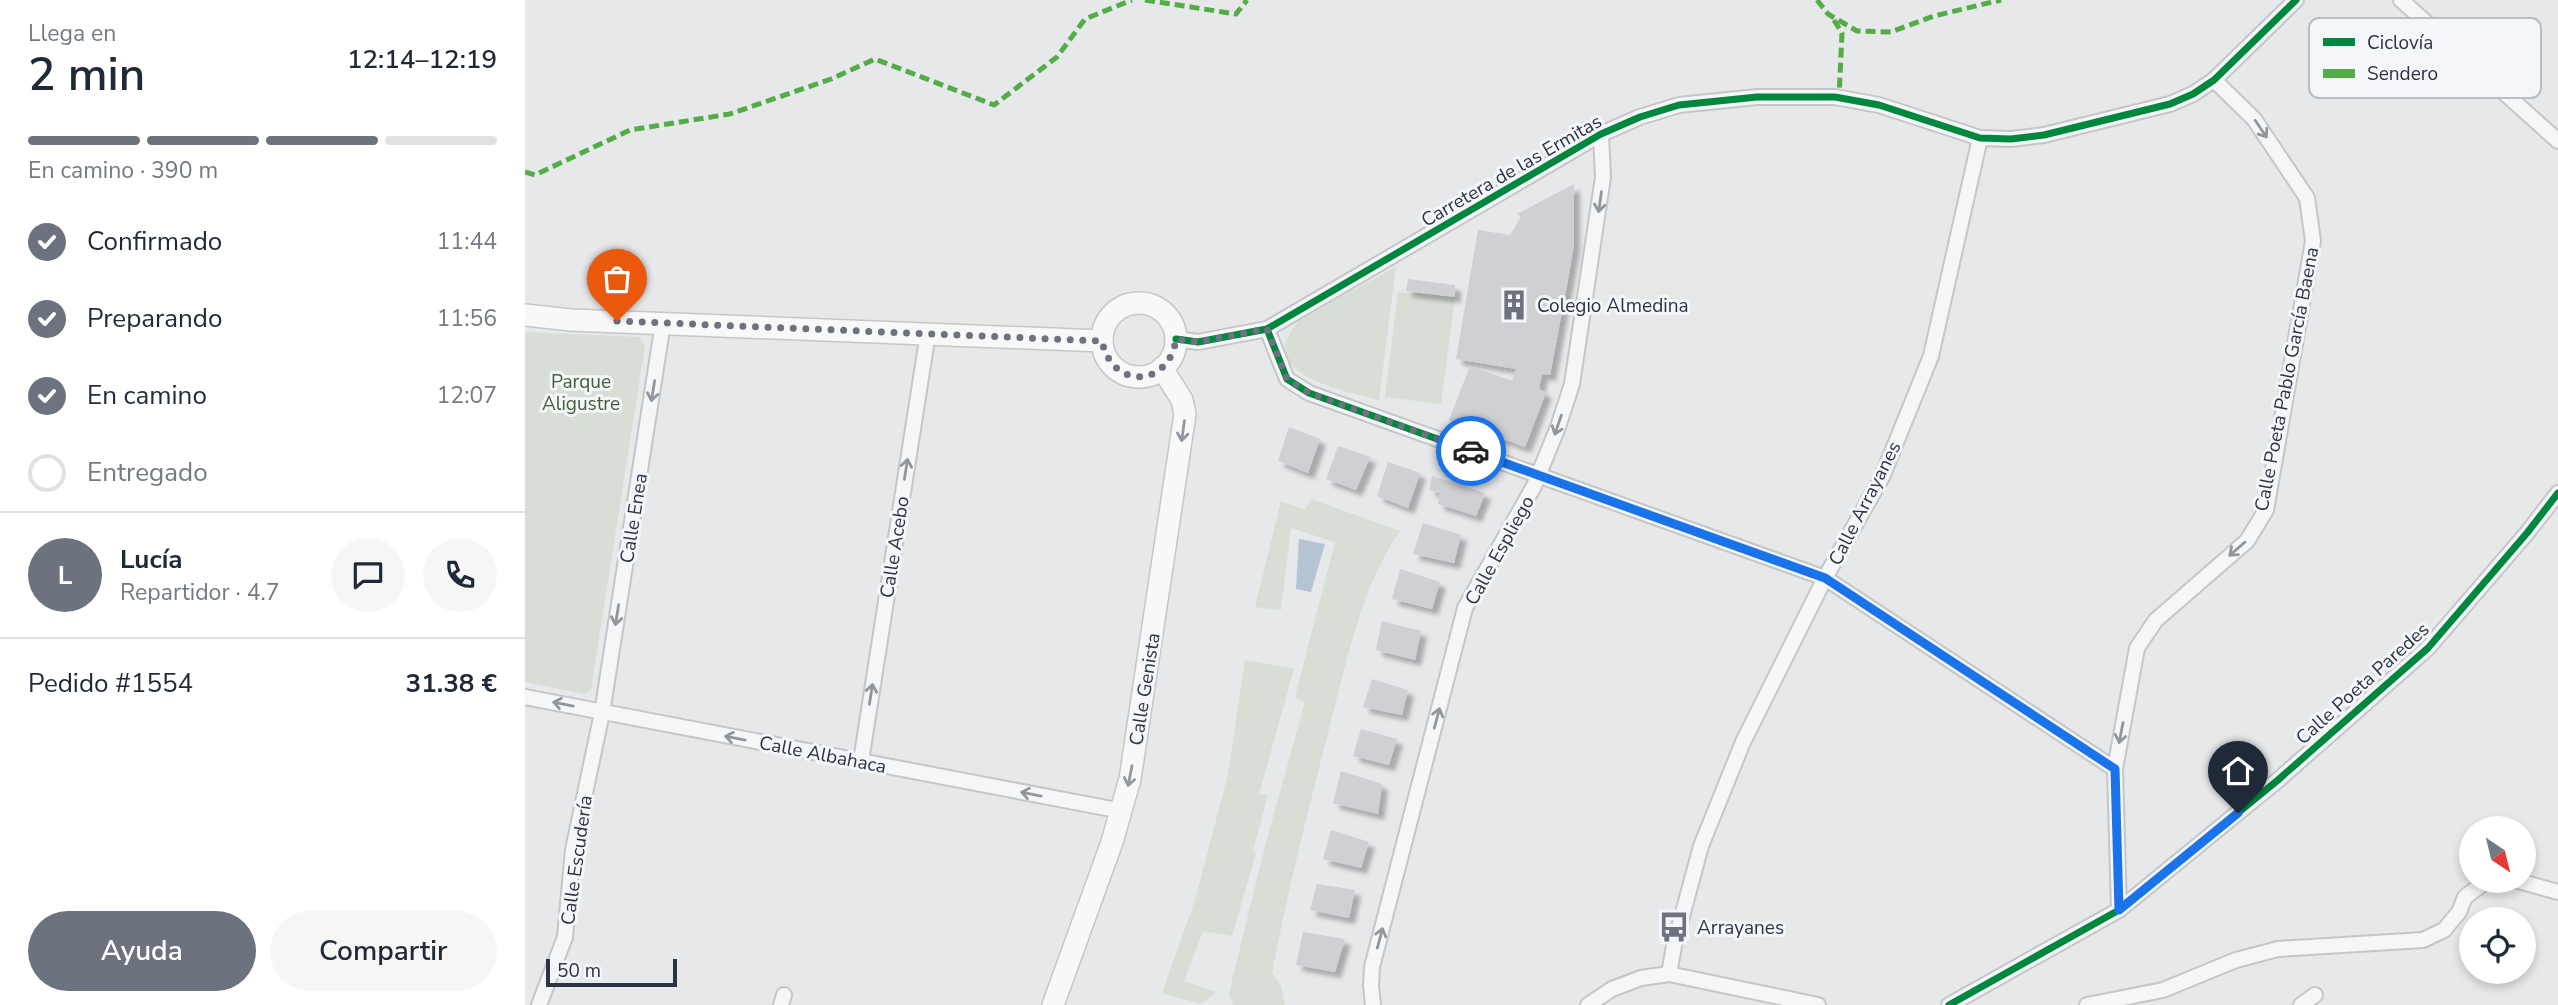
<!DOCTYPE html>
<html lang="es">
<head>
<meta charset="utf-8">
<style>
  body { margin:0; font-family:"Nunito Sans",sans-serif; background:#f6f6f7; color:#1f2937; height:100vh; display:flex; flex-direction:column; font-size:26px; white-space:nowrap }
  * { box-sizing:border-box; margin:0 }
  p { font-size:23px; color:#747a83 }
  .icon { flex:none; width:38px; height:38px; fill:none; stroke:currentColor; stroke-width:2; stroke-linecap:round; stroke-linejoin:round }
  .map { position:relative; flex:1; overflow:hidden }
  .sheet { display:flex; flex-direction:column; background:#fff; width:525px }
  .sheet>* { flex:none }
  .needle { width:46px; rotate:145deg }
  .fabs { position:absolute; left:1934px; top:816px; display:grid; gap:14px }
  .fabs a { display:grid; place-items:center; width:77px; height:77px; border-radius:50%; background:#fff; box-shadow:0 4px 10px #0003; font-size:35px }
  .scale { position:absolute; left:21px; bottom:18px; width:131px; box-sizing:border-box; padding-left:7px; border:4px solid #2b3445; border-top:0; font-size:19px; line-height:24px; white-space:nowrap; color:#2b3445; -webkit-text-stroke:5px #f4f6f9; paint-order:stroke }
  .pin { position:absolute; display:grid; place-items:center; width:60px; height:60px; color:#fff; margin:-72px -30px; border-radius:50% 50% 50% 0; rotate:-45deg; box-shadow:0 0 7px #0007 }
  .pin .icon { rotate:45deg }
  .courier { position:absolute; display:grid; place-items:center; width:70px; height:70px; margin:-35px; border:5px solid #1a73e8; border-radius:50%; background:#fff; color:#222; box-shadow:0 2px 9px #0007 }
  .overview em { font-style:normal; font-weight:600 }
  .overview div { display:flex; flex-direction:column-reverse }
  .overview { display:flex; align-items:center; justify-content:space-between; height:119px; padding:0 28px }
  h1 { font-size:46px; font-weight:600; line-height:52px }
  .bar { display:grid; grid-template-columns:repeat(4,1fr); gap:10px 7px; align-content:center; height:84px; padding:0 28px }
  .bar i { height:9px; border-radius:5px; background:#e0e1e3 }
  .bar .selected { background:#6c737f }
  .bar p { grid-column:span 4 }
  .line { display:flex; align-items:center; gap:18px; padding:0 28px; border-top:2px solid #e0e1e3 }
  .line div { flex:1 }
  .round { display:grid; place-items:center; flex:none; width:74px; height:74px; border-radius:37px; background:#f6f6f7 }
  ol { padding:0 28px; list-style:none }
  li { display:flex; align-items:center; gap:21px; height:77px }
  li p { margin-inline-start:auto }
  li .icon { padding:7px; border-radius:50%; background:#6c737f; color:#fff; stroke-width:4 }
  li:last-child { color:#747a83 }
  li i { width:38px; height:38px; border:4px solid #e0e1e3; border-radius:50% }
  .action { display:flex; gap:14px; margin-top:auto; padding:14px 28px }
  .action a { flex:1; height:80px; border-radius:42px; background:#6c737f; color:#fff; font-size:28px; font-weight:600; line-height:80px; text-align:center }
  .action a+a { background:#f6f6f7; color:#1f2937 }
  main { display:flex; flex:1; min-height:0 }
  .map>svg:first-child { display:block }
  .green { fill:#d6ded6 }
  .water { fill:#b4c4d5 }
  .building { fill:#ced0d3; filter:url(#shadow) }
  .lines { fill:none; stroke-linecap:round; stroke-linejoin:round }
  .street-casing { stroke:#c4c6c8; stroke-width:18 }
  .secondary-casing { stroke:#c4c6c8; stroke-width:24 }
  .street { stroke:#f5f6f7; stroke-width:14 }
  .secondary { stroke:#f8f8f8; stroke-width:21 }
  .quiet { stroke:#54ac47; stroke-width:5; stroke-dasharray:10 5; stroke-linecap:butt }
  .cycleway-casing { stroke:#f4f6f9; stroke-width:11 }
  .cycleway { stroke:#00873e; stroke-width:7 }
  .oneway { stroke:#90959e }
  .oneway2 { stroke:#92969e }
  .done { stroke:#6c737f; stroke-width:7; stroke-dasharray:0 12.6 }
  .route { stroke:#1a73e8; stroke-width:9 }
  .labels { text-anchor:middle; stroke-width:6; stroke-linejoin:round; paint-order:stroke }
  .street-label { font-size:19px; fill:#2b3445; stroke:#f4f6f9 }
  .poi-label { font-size:19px; fill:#2b3445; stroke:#f4f6f9; text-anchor:start }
  .park-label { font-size:19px; fill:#3f6138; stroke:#f4f6f9 }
  .key { fill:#f4f6f9; stroke:#b8bcc3; stroke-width:2 }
  .key-label { font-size:19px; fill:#2b3445 }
</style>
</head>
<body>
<main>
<section class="sheet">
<div class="overview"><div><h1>2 min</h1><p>Llega en</p></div><em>12:14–12:19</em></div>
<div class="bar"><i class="selected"></i><i class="selected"></i><i class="selected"></i><i></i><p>En camino · 390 m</p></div>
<ol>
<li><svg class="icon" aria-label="check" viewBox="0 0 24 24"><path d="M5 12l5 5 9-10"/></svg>Confirmado<p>11:44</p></li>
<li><svg class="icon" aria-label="check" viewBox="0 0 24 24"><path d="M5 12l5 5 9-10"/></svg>Preparando<p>11:56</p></li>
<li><svg class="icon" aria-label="check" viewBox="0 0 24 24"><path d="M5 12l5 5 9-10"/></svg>En camino<p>12:07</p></li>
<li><i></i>Entregado</li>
</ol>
<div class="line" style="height:126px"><b class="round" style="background:#6c737f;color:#fff">L</b><div><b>Lucía</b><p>Repartidor · 4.7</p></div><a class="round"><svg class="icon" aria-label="chat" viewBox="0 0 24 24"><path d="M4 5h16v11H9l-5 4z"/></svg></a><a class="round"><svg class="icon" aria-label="phone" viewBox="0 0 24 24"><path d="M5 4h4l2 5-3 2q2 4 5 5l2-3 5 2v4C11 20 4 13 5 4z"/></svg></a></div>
<div class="line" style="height:91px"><div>Pedido #1554</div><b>31.38 €</b></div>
<div class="action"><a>Ayuda</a><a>Compartir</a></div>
</section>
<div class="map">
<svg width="2033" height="1005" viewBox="0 0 2033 1005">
  <defs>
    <filter id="shadow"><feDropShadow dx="6" dy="6" stdDeviation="2" flood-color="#0004"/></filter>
  </defs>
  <rect width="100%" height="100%" fill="#e6e8ea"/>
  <!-- green -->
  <g class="green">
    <path d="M 871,267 L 854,400 C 818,390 721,373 778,317 Z"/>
    <path d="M 873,292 L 930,297 L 916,404 L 860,397 Z"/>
    <path d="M 0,332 L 115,337 L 120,346 L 66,689 L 60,694 L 0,682 Z"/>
    <path d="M 786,499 L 875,531 C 835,589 823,658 805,725 C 784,807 763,889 747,973 L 756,986 L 760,1005 L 708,1005 L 704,993 L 740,846 L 780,702 L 770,697 L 810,542 L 766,528 L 756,610 L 730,607 L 756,501 L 780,510 Z"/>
    <path d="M 720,660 L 769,669 L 734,794 L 743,795 L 728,851 L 731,853 L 707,936 L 678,931 L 659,981 L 691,992 L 676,1004 L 637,993 L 670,900 L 703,774 Z"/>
  </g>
  <!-- water -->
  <path class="water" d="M 774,539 L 800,544 L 786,592 L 771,589 Z"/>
  <!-- building -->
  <g class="building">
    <path d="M 1049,184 L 1049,245 L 1042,285 L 1025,375 L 1017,374 L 1014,389 L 1021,392 L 1000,447 L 924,420 L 945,366 L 987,381 L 991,369 L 931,359 L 953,230 L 985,235 L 996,217 L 992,214 Z"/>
    <path d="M 883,279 L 930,285 L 930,297 L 881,291 Z"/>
    <path d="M 764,427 L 795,439 L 783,473 L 753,461 Z"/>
    <path d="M 813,446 L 845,457 L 831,490 L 801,479 Z"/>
    <path d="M 863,462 L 895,473 L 883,508 L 852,496 Z"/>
    <path d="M 907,476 L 960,493 L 951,516 L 913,504 L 915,493 L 904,490 Z"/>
    <path d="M 898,523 L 936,535 L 929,563 L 888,554 Z"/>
    <path d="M 875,569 L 915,582 L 907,609 L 867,599 Z"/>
    <path d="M 857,621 L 896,631 L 890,660 L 851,650 Z"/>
    <path d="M 847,679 L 883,690 L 877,715 L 838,707 Z"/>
    <path d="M 836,729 L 872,739 L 864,765 L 828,756 Z"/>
    <path d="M 816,771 L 857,784 L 853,814 L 808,803 Z"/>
    <path d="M 806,830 L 844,842 L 836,868 L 798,859 Z"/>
    <path d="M 792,884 L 830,890 L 824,918 L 785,910 Z"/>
    <path d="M 778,932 L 820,939 L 810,972 L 771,965 Z"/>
  </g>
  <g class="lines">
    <!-- street casing -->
    <g class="street-casing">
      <g id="street">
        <path d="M 1876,0 L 2033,141"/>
        <path d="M 742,329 L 762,379 L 784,393 L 1300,578 L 1590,769"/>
        <path d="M 651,339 L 673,342 L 742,329 L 1076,134 L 1115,117 L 1154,105 L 1232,97 L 1310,97 L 1354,105 L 1455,138 L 1486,139 L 1519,135 L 1645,104 L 1668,94 L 1689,80 L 1771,0"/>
        <path d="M 0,697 L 597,811"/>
        <path d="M 336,761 L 403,333"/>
        <path d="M 1990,880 L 2033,892"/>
        <path d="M 1594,910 L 1590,769 L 1612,648 L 1631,620 L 1722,541 L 1741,510 L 1788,241 L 1782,198 L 1729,119 L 1689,80"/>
        <path d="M 1144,974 L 1149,946 L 1176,846 L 1218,742 L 1300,578 L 1357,477 L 1406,356 L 1455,138"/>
        <path d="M 14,1005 L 40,937 L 48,850 L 77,713 L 138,323"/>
        <path d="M 256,1005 L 259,995"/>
        <path d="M 848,1005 L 846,986 L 847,967 L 940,608 L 1009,486 L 1033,427 L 1047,384 L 1078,177 L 1076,134"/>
        <path d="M 1063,1005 L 1087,989 L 1116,978 L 1144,974 L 1293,1005"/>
        <path d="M 1424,1005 L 1594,910 L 1753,780 L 1903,648 L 2002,533 L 2033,493"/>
        <path d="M 1562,1005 L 1638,990 L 1711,960 L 1753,949 L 1898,940 L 1919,930 L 1934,912 L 1940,897 L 1963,880"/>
        <path d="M 1776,1005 L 1790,995"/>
      </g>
    </g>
    <!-- secondary casing -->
    <g class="secondary-casing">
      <g id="secondary">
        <circle cx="614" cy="340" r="37"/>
        <path d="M 0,315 L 46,320 L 577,341"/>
        <path d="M 528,1005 L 587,842 L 605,779 L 660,414 L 657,400 L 637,368"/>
      </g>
    </g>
    <!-- street -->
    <use href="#street" class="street"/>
    <!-- secondary -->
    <use href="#secondary" class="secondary"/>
    <!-- quiet -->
    <g class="quiet">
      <path d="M 620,0 L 711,14 L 722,0"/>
      <path d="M 1292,0 L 1303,14 L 1332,31 L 1366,32 L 1409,16 L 1476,0"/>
      <path d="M 1309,20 L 1317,33 L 1314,98"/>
      <path d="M 0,172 L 10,175 L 105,130 L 205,114 L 306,79 L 350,59 L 469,105 L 532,57 L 560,19 L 607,0"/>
    </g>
    <!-- cycleway casing -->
    <g class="cycleway-casing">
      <g id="cycleway">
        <path d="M 742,329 L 762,379 L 784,393 L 1300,578 L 1590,769"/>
        <path d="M 651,339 L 673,342 L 742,329 L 1076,134 L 1115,117 L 1154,105 L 1232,97 L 1310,97 L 1354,105 L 1455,138 L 1486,139 L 1519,135 L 1645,104 L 1668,94 L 1689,80 L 1771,0"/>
        <path d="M 1424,1005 L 1594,910 L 1753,780 L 1903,648 L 2002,533 L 2033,493"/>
      </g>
    </g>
    <!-- cycleway -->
    <use href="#cycleway" class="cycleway"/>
  </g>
  <!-- one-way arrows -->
  <defs><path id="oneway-shaft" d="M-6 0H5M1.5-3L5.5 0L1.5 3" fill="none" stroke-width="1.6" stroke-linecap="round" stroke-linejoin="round" transform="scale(1.75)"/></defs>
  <g class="oneway">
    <use href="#oneway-shaft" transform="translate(1736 129) rotate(56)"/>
    <use href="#oneway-shaft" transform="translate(1075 202) rotate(98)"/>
    <use href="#oneway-shaft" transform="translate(128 391) rotate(99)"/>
    <use href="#oneway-shaft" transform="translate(1033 425) rotate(109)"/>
    <use href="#oneway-shaft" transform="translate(381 469) rotate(-81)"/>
    <use href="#oneway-shaft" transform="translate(1712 549) rotate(139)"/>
    <use href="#oneway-shaft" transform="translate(92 615) rotate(99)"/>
    <use href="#oneway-shaft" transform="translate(346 694) rotate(-81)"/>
    <use href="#oneway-shaft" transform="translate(38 704) rotate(-169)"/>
    <use href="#oneway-shaft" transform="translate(912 718) rotate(-75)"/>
    <use href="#oneway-shaft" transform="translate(1596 733) rotate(101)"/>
    <use href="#oneway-shaft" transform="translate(210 738) rotate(-169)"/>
    <use href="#oneway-shaft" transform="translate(506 794) rotate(-169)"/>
    <use href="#oneway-shaft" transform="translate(855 938) rotate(-75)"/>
  </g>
  <g class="oneway2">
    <use href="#oneway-shaft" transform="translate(658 431) rotate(98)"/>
    <use href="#oneway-shaft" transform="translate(605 776) rotate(101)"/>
  </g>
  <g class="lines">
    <!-- done -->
    <path class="done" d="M 92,321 L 577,341 C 587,390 644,388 651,339 L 673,342 L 742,329 L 762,379 L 784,393 L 946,451"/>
    <!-- route -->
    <path class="route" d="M 946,451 L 1300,578 L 1590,769 L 1594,910 L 1713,813"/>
  </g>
  <!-- icons -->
  <defs>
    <g id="building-bare" transform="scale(2.415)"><path d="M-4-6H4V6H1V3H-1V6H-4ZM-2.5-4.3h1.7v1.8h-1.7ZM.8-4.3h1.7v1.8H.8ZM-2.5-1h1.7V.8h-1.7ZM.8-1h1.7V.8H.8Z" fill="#6c737f" stroke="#f4f6f9" stroke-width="2.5" paint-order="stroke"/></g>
    <g id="bus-bare" transform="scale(2.415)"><path d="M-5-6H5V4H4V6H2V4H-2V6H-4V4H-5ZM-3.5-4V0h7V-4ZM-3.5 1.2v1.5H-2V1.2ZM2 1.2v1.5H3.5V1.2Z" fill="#6c737f" stroke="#f4f6f9" stroke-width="2.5" paint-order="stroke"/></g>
  </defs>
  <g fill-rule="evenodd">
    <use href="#building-bare" x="989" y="305"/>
    <use href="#bus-bare" x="1149" y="927"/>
  </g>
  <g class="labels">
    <!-- street labels -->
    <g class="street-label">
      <text transform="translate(986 170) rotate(-30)" y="7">Carretera de las Ermitas</text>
      <text transform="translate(1761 379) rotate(-79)" y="7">Calle Poeta Pablo García Baena</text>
      <text transform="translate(1339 503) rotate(-63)" y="7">Calle Arrayanes</text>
      <text transform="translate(108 518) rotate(-81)" y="7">Calle Enea</text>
      <text transform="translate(369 547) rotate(-81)" y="7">Calle Acebo</text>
      <text transform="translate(974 550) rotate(-61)" y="7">Calle Espliego</text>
      <text transform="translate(1837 683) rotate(-42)" y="7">Calle Poeta Paredes</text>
      <text transform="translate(619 689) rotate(-81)" y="7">Calle Genista</text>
      <text transform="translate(298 754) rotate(11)" y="7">Calle Albahaca</text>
      <text transform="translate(51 860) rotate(-82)" y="7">Calle Escudería</text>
    </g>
    <!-- poi labels -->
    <g class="poi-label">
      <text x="1012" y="312">Colegio Almedina</text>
      <text x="1172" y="934">Arrayanes</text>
    </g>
    <!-- park labels -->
    <g class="park-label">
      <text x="56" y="388">Parque<tspan x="56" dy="22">Aligustre</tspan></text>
    </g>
  </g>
  <!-- legend -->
  <rect x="1784" y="18" width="232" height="80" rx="10" class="key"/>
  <rect x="1798" y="38" width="32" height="8" fill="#00873e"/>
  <rect x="1798" y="69" width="32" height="9" fill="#54ac47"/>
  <g class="key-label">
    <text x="1842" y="49">Ciclovía</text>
    <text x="1842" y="80">Sendero</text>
  </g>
</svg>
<div class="fabs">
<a><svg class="needle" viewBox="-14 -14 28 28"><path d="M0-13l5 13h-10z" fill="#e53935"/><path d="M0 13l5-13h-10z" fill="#747a83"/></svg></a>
<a><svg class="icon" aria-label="locate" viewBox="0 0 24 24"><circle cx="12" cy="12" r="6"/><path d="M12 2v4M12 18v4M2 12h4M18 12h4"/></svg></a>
</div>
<div class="scale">50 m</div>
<div class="pin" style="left:92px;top:321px;background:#ea580c"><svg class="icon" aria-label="bag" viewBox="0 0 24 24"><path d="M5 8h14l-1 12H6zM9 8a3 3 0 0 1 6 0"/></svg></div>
<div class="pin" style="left:1713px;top:813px;background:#1f2937"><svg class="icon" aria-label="home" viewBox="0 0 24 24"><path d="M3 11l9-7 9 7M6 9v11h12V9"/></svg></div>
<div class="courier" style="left:946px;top:451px"><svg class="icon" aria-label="car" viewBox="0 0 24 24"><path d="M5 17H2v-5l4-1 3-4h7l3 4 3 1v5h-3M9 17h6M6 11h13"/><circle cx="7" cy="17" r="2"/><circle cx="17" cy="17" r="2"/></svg></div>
</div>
</main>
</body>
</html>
